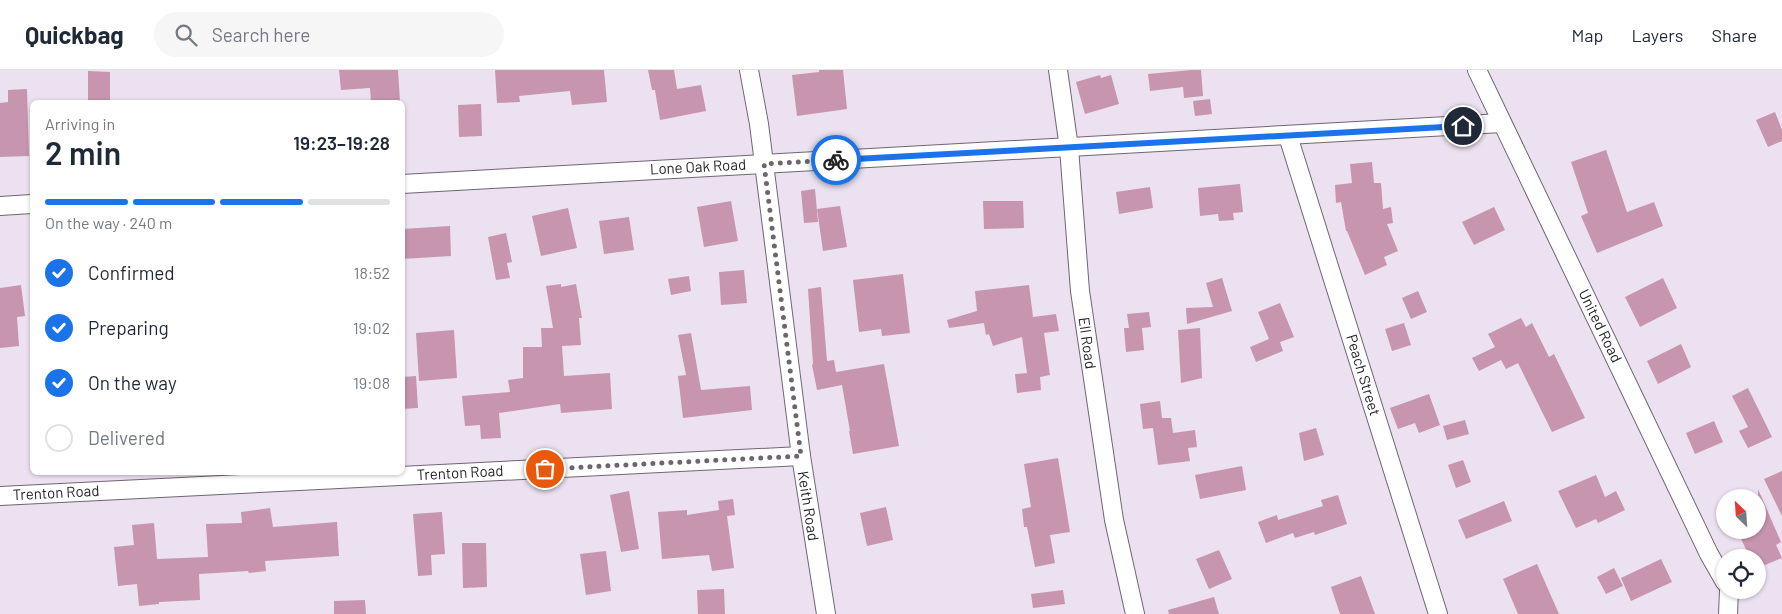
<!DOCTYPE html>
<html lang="en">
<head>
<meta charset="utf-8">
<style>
  body { margin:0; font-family:Barlow,sans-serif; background:#f6f6f7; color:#1f2937; height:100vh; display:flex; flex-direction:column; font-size:19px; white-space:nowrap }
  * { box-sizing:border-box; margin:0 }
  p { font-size:16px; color:#747a83 }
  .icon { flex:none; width:28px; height:28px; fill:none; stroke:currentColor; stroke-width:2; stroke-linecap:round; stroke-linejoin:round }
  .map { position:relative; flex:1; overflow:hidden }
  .side { position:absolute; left:30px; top:30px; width:375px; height:375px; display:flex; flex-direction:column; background:#fff; border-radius:8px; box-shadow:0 1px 4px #0004 }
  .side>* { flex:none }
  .needle { width:32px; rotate:335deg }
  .controls { position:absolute; left:1716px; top:419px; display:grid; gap:10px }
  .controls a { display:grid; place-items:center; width:50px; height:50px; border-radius:50%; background:#fff; box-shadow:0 1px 4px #0004; font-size:25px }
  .pin { position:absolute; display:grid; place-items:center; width:42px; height:42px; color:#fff; margin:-21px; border:2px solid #fff; border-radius:50%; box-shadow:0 1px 5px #0007 }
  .courier { position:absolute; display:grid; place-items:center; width:50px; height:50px; margin:-25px; border:4px solid #1a73e8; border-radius:50%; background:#fff; color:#222; box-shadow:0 1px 6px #0007 }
  .head em { font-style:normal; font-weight:600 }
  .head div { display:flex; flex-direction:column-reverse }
  .head { display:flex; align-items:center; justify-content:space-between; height:85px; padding:0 15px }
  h1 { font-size:32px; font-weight:600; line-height:38px }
  .bar { display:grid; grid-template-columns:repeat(4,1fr); gap:8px 5px; align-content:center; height:60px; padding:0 15px }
  .bar i { height:6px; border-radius:4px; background:#e0e1e3 }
  .bar .on { background:#1a73e8 }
  .bar p { grid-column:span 4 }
  ol { padding:0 15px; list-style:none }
  li { display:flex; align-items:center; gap:15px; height:55px }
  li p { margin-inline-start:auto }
  li .icon { padding:5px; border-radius:50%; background:#1a73e8; color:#fff; stroke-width:4 }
  li:last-child { color:#747a83 }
  li i { width:28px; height:28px; border:2px solid #e0e1e3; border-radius:50% }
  header { display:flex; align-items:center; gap:30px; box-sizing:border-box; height:70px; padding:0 25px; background:#fff; border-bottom:1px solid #e0e1e3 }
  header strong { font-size:24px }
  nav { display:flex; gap:28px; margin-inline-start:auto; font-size:18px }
  .search { width:350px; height:45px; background:#f6f6f7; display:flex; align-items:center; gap:12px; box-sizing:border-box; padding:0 18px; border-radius:28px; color:#747a83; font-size:19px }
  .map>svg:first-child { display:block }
  .building { fill:#c795ad }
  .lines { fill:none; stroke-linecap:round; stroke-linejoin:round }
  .street-casing { stroke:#6f6673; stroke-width:20 }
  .street { stroke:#fff; stroke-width:18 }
  .done { stroke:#6c666f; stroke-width:5; stroke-dasharray:0 9 }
  .route { stroke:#1a73e8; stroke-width:6 }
  .labels { text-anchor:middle; stroke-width:4.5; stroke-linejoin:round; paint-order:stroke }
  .street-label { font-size:15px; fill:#28242a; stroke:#fff }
</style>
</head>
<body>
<header>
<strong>Quickbag</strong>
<div class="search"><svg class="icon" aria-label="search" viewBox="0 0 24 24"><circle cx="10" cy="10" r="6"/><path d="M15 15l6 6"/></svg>Search here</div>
<nav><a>Map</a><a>Layers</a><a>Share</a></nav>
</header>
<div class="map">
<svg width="1782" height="544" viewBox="0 0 1782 544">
  <rect width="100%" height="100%" fill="#ebe1f0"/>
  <!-- building -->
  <g class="building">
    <path d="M 339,0 L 398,0 L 400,32 L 371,32 L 370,18 L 341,20 Z"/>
    <path d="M 495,0 L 604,0 L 607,32 L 572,35 L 570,21 L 519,26 L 520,32 L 497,33 Z"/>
    <path d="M 648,0 L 674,0 L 677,19 L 701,15 L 706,41 L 660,50 L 655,20 L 652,20 Z"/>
    <path d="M 819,0 L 843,0 L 847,39 L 797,46 L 792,5 L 819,2 Z"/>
    <path d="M 1192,0 L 1201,0 L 1203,26 L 1184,28 L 1183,17 L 1150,21 L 1148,4 Z"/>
    <path d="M 88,1 L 110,2 L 110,32 L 88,32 Z"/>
    <path d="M 1100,5 L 1101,8 L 1111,5 L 1119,34 L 1085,44 L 1076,12 Z"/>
    <path d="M 27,19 L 29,86 L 0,87 L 0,33 L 8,32 L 8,20 Z"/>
    <path d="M 1210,29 L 1212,44 L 1195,46 L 1193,31 Z"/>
    <path d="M 481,34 L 482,66 L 459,67 L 458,35 Z"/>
    <path d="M 1775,42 L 1782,60 L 1782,71 L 1768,77 L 1756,50 Z"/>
    <path d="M 1606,80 L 1627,142 L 1654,132 L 1663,156 L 1597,183 L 1581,146 L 1588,143 L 1571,92 Z"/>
    <path d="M 1372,92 L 1374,113 L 1381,113 L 1383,139 L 1391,137 L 1393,153 L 1387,154 L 1398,181 L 1384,187 L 1387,195 L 1365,205 L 1347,161 L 1346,161 L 1341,132 L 1336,133 L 1335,115 L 1352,113 L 1350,94 Z"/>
    <path d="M 1240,114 L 1243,142 L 1233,143 L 1234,150 L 1219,151 L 1218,144 L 1200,146 L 1198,118 Z"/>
    <path d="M 1150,117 L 1153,138 L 1119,144 L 1116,122 Z"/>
    <path d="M 815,119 L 818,152 L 804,153 L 801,121 Z"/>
    <path d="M 731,131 L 738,171 L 704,177 L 697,137 Z"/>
    <path d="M 983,131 L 1023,131 L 1024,158 L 984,159 Z"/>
    <path d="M 840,136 L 847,177 L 823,181 L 817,139 Z"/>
    <path d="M 1494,137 L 1505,160 L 1474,175 L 1462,152 Z"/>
    <path d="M 568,138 L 577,178 L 541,186 L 532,146 Z"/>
    <path d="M 629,147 L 634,180 L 604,184 L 599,151 Z"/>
    <path d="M 450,156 L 451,186 L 402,189 L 402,159 Z"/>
    <path d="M 506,163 L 512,192 L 507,193 L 510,208 L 496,210 L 488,167 Z"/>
    <path d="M 744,200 L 747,233 L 721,235 L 719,202 Z"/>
    <path d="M 903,204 L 910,263 L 882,266 L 881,259 L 859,262 L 853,210 Z"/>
    <path d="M 689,206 L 691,221 L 671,225 L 668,209 Z"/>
    <path d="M 1222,208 L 1232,241 L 1187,254 L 1186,238 L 1213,237 L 1206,213 Z"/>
    <path d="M 1663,208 L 1677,238 L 1640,257 L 1625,227 Z"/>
    <path d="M 561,214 L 561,217 L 576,214 L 582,248 L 579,248 L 581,275 L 562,276 L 564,306 L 610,303 L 612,339 L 561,343 L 560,334 L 499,343 L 501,368 L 481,369 L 480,355 L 465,356 L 462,326 L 510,322 L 508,310 L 523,308 L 523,277 L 542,277 L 541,258 L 553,258 L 546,216 Z"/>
    <path d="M 21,215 L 25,246 L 17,247 L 19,276 L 0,278 L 0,218 Z"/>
    <path d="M 1029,215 L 1033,247 L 1056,244 L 1059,261 L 1044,263 L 1050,305 L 1040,307 L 1041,320 L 1017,323 L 1015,304 L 1027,303 L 1022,267 L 993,276 L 989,264 L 986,265 L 984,253 L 949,258 L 947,250 L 977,241 L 975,221 Z"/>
    <path d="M 821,217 L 827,291 L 834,290 L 836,302 L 884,294 L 899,376 L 853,384 L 849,361 L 850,361 L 842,315 L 817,320 L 812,295 L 813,294 L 808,219 Z"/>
    <path d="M 1418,221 L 1427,242 L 1411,249 L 1402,228 Z"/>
    <path d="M 1280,233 L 1294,267 L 1280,272 L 1283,281 L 1256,292 L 1250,277 L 1269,269 L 1258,242 Z"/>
    <path d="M 1149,242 L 1151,257 L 1142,258 L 1144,280 L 1126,282 L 1124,258 L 1129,258 L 1127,244 Z"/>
    <path d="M 1521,248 L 1526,257 L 1532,253 L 1549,287 L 1554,284 L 1585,348 L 1552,362 L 1518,293 L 1506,299 L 1501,290 L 1479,301 L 1472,288 L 1495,277 L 1488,264 Z"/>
    <path d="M 1404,253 L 1411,275 L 1392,281 L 1385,259 Z"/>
    <path d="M 1200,258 L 1202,308 L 1181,313 L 1178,260 Z"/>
    <path d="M 454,260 L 457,308 L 419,311 L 416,263 Z"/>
    <path d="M 691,263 L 701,320 L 750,316 L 752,340 L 683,348 L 678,306 L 686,305 L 678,265 Z"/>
    <path d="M 1681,274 L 1691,297 L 1658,314 L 1647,291 Z"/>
    <path d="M 416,306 L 418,338 L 402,339 L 402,307 Z"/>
    <path d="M 1748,318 L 1772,367 L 1748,378 L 1739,361 L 1748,357 L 1732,326 Z"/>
    <path d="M 1429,324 L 1440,355 L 1419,363 L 1415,353 L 1398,359 L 1390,338 Z"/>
    <path d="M 1160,331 L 1162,348 L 1171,348 L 1173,363 L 1195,360 L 1197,377 L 1188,378 L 1190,391 L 1158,395 L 1153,358 L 1143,359 L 1140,334 Z"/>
    <path d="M 1465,350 L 1469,364 L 1447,370 L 1443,356 Z"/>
    <path d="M 1714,351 L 1723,372 L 1695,384 L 1686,363 Z"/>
    <path d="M 1316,358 L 1324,385 L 1304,391 L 1299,363 Z"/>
    <path d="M 1058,388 L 1070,462 L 1050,465 L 1055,493 L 1035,497 L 1027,457 L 1024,457 L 1022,439 L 1031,437 L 1024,394 Z"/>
    <path d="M 1463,390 L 1471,412 L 1456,418 L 1448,395 Z"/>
    <path d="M 1242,396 L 1246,420 L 1200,429 L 1195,405 Z"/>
    <path d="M 1782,401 L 1782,446 L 1764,409 Z"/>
    <path d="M 1596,405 L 1605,427 L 1616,421 L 1625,440 L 1598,453 L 1596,449 L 1576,458 L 1558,421 Z"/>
    <path d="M 1758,419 L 1781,472 L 1776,475 L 1782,488 L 1758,498 L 1758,488 L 1750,488 L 1737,460 L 1758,460 Z"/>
    <path d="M 629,421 L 639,479 L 621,482 L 610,425 Z"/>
    <path d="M 1338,425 L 1347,454 L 1315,465 L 1314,462 L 1295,468 L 1293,463 L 1266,473 L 1258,452 L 1277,445 L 1278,450 L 1323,436 L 1321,430 Z"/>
    <path d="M 733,429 L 735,445 L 727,446 L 734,498 L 712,501 L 709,485 L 662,489 L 658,442 L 687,440 L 687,445 L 719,440 L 718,431 Z"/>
    <path d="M 1504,431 L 1512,451 L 1466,469 L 1458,450 Z"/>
    <path d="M 886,437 L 893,470 L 867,476 L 860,443 Z"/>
    <path d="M 270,438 L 273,457 L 337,452 L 339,486 L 265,491 L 266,501 L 249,503 L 248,501 L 199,504 L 200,530 L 159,532 L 159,534 L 139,536 L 137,514 L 118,516 L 114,477 L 134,475 L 132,455 L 154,453 L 157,489 L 208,487 L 206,454 L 242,453 L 241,442 Z"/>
    <path d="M 442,442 L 445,484 L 431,485 L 432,505 L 418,506 L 413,444 Z"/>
    <path d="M 462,473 L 486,473 L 487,517 L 463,518 Z"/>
    <path d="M 1219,480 L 1232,509 L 1209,519 L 1196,489 Z"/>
    <path d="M 606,481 L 611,521 L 586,525 L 580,484 Z"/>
    <path d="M 1661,489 L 1672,512 L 1631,531 L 1621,508 Z"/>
    <path d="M 1537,494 L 1559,544 L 1518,544 L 1503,509 Z"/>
    <path d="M 1614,498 L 1623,516 L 1606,524 L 1597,507 Z"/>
    <path d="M 1361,506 L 1375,544 L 1340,544 L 1331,517 Z"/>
    <path d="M 724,519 L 725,544 L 698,544 L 697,520 Z"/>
    <path d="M 1063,520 L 1065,534 L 1033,538 L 1031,524 Z"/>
    <path d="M 1214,527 L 1219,544 L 1169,544 L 1168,540 Z"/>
    <path d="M 365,530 L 366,544 L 334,544 L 334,531 Z"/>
  </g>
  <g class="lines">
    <!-- street casing -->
    <g class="street-casing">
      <g id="street">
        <path d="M 749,0 L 759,54 L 801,386 L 826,544"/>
        <path d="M 1058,0 L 1069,78 L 1080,221 L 1114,450 L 1135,544"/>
        <path d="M 1477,0 L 1709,484 L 1725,512"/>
        <path d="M 1288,66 L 1438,544"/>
        <path d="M 402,114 L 1502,53"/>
        <path d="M 0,136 L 32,134"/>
        <path d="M 0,426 L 801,386"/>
        <path d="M 1728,544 L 1729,520"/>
      </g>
    </g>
    <!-- street -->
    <use href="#street" class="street"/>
  </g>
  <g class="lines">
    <!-- done -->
    <path class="done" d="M 545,399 L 801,386 L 764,94 L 836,90"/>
    <!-- route -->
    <path class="route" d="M 836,90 L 1463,56"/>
  </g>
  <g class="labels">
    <!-- street labels -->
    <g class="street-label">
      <text transform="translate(698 97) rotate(-3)" y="5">Lone Oak Road</text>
      <text transform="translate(1600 256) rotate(64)" y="5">United Road</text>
      <text transform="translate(1087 273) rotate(82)" y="5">Ell Road</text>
      <text transform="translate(1363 305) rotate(73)" y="5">Peach Street</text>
      <text transform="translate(460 403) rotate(-3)" y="5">Trenton Road</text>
      <text transform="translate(56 423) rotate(-3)" y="5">Trenton Road</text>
      <text transform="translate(808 436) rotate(81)" y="5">Keith Road</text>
    </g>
  </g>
</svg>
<div class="controls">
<a><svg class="needle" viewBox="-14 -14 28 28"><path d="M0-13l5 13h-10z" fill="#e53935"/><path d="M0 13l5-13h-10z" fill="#747a83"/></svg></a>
<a><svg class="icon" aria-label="locate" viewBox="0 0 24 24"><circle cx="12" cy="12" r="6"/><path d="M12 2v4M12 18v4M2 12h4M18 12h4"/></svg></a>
</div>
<div class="pin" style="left:545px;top:399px;background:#ea580c"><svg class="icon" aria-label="bag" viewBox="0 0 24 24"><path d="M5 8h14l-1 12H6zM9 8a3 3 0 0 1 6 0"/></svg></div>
<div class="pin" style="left:1463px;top:56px;background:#1f2937"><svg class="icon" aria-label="home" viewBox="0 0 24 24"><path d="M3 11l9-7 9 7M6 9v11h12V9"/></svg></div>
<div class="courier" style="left:836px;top:90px"><svg class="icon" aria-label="bike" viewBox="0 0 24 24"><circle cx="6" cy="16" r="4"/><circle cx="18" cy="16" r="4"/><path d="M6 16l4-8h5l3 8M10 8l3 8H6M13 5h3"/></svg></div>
<section class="side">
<div class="head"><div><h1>2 min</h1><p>Arriving in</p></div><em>19:23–19:28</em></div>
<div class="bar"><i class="on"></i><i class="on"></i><i class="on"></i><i></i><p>On the way · 240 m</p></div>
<ol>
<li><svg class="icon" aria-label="check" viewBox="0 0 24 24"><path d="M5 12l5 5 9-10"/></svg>Confirmed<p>18:52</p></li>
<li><svg class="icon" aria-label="check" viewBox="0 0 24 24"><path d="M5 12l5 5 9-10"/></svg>Preparing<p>19:02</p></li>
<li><svg class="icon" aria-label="check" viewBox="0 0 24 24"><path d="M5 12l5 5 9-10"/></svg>On the way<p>19:08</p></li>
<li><i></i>Delivered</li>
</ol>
</section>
</div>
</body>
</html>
